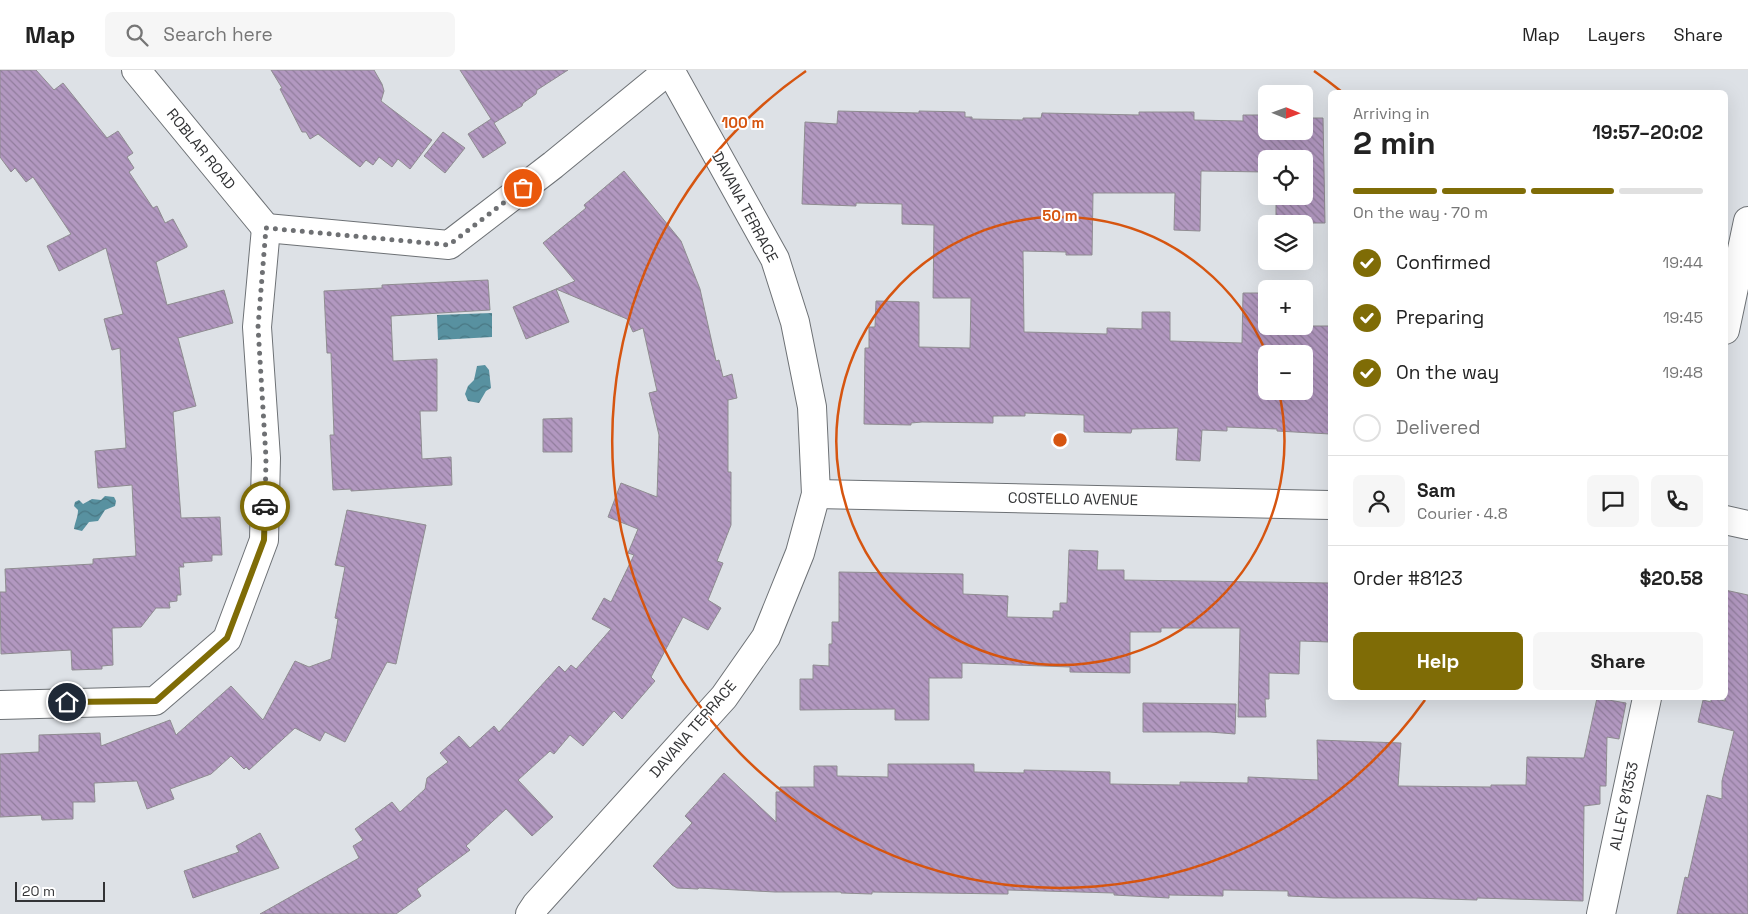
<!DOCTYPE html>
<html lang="en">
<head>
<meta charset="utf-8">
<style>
  body { margin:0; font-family:"Space Grotesk",sans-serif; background:#f6f6f6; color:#222; height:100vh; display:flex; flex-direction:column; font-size:19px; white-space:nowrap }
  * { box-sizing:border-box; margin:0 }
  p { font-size:16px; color:#767676 }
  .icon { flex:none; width:28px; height:28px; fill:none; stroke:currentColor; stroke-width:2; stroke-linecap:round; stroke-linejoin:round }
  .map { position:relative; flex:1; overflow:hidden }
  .side { position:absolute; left:1328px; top:20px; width:400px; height:610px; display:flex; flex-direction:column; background:#fff; border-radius:8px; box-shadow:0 5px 20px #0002 }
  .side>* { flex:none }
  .needle { width:32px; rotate:91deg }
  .controls { position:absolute; left:1258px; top:15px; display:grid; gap:10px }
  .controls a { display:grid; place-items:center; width:55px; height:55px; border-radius:8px; background:#fff; box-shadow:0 5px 20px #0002; font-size:25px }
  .scale { position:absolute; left:15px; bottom:12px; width:90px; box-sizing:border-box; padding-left:5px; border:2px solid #323335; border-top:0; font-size:14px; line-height:18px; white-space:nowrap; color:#323335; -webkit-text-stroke:4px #fff; paint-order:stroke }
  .pin { position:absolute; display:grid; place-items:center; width:42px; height:42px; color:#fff; margin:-21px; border:2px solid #fff; border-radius:50%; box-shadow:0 1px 5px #0007 }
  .courier { position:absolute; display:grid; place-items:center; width:50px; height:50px; margin:-25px; border:4px solid #7f6c06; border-radius:50%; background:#fff; color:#222; box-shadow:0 1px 6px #0007 }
  .headline em { font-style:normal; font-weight:700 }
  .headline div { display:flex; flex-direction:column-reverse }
  .headline { display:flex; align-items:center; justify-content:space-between; height:85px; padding:0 25px }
  h1 { font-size:32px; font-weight:700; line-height:38px }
  .bar { display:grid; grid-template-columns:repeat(4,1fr); gap:8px 5px; align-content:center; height:60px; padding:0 25px }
  .bar i { height:6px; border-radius:4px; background:#e0e0e0 }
  .bar .on { background:#7f6c06 }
  .bar p { grid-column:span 4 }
  .line { display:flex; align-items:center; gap:12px; padding:0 25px; border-top:1px solid #e0e0e0 }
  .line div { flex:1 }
  .round { display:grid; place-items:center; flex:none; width:52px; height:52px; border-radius:8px; background:#f6f6f6 }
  ol { padding:0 25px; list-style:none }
  li { display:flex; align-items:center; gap:15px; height:55px }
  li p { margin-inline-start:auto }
  li .icon { padding:5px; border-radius:50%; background:#7f6c06; color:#fff; stroke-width:4 }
  li:last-child { color:#767676 }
  li i { width:28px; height:28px; border:2px solid #e0e0e0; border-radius:50% }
  .cta { display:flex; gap:10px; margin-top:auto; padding:10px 25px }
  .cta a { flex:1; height:58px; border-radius:8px; background:#7f6c06; color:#fff; font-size:20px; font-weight:700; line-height:58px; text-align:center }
  .cta a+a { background:#f6f6f6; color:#222 }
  header { display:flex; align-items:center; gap:30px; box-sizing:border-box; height:70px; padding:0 25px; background:#fff; border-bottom:1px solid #e0e0e0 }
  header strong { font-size:24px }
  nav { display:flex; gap:28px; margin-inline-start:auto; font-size:18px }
  .search { width:350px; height:45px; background:#f6f6f6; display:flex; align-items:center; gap:12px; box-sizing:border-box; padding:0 18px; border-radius:8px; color:#767676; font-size:19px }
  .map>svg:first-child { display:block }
  .water { fill:url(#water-waves) }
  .building { fill:url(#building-back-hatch); stroke:#8f8c91; fill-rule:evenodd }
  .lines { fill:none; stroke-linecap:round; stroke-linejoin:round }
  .minor-casing { stroke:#6d7175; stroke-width:30 }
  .minor { stroke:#fff; stroke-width:28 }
  .done { stroke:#6e7073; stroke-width:5; stroke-dasharray:0 9 }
  .route { stroke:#7f6c06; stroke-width:6 }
  .ring { fill:none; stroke:#d65510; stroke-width:2.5 }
  .labels { text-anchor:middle; stroke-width:4; stroke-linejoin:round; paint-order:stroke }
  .street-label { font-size:15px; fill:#323335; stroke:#fff }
  .centre { fill:#d65510; stroke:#fff; stroke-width:2.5 }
  .ring-label { font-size:15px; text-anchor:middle; font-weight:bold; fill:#d65510; stroke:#fff; stroke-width:4; stroke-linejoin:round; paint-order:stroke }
</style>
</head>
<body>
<header>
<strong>Map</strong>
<div class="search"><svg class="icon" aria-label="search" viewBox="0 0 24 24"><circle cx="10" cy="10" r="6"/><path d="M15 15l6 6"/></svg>Search here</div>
<nav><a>Map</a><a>Layers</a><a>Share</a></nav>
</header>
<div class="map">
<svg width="1748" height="844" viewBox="0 0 1748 844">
  <defs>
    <pattern id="water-waves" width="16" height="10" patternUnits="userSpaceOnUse" patternTransform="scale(1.25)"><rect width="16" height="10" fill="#5891a0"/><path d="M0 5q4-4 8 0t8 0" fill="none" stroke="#497783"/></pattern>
    <pattern id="building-back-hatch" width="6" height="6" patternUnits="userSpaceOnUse" patternTransform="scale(1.25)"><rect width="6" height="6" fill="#b298c0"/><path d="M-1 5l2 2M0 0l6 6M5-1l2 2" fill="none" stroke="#917d9d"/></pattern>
  </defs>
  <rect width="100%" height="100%" fill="#dde1e6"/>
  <!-- water -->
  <g class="water">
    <path d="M 492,243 L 492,267 L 438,270 L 437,245 Z"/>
    <path d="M 485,295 L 489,300 L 491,318 L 486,321 L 479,333 L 468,331 L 465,324 L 468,316 L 474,310 L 477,296 Z"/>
    <path d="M 105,426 L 114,427 L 116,431 L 115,436 L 105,440 L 98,451 L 89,452 L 82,461 L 74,459 C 75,452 78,447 78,440 L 74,436 L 75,432 L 79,430 L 83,434 L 92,429 L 101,430 Z"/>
  </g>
  <!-- building -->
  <g class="building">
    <path d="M 0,0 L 36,0 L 54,20 L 63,13 L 107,68 L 118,61 L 133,83 L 127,87 L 134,98 L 129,102 L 153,138 L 157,136 L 165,153 L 173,149 L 187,175 L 187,177 L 156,192 L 167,235 L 224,220 L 233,253 L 178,268 L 196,336 L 173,342 L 181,448 L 220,447 L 222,485 L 212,485 L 212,491 L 183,493 L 184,497 L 179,497 L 181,525 L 177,525 L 177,531 L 169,532 L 170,538 L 156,538 L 141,557 L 112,558 L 113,595 L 102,596 L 102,599 L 72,600 L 71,580 L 1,584 L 0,522 L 6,522 L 5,499 L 93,494 L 93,489 L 136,486 L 132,415 L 98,418 L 95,381 L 126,378 L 120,278 L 112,280 L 104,249 L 123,244 L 106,178 L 59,201 L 47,176 L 71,164 L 33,107 L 26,112 L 15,98 L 11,102 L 0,87 Z"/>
    <path d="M 271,0 L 374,0 L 382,14 L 384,21 L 381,31 L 432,70 L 410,99 L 398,89 L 392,97 L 379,87 L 373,95 L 366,90 L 360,97 L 318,64 L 310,69 L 306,62 L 302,62 L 280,19 L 282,18 Z"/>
    <path d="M 460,0 L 568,0 L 537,20 L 536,24 L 523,33 L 522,36 L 494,53 L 506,73 L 483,88 L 468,64 L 491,49 Z"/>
    <path d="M 838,41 L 919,43 L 919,41 L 965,42 L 965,47 L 972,47 L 972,49 L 1023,50 L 1023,48 L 1041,48 L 1042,43 L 1139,45 L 1139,42 L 1194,42 L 1194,50 L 1243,51 L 1243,45 L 1266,45 L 1266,61 L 1304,61 L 1304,48 L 1323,48 L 1325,153 L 1276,153 L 1276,126 L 1304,126 L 1304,89 L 1266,89 L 1266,102 L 1201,101 L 1200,161 L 1174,160 L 1175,123 L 1093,123 L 1092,185 L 1066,185 L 1066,182 L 1023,181 L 1024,262 L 1107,264 L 1107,258 L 1142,259 L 1142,242 L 1170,242 L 1170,271 L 1242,273 L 1243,223 L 1266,223 L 1266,256 L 1330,256 L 1330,364 L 1277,361 L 1277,359 L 1227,357 L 1227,361 L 1202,360 L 1200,391 L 1176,390 L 1178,358 L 1132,359 L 1131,363 L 1084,362 L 1084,345 L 1025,343 L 1025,346 L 993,346 L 993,353 L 922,352 L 911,353 L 911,355 L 864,354 L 865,278 L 869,278 L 869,257 L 875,257 L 876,231 L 919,232 L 919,277 L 970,278 L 971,228 L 933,228 L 934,155 L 902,154 L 902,134 L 856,133 L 856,136 L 802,134 L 805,52 L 837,54 ZM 1266,284 L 1304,284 L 1304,321 L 1266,321 Z"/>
    <path d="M 443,62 L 465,78 L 445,103 L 424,86 Z"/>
    <path d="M 624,101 L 681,171 L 700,219 L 716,291 L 719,290 L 723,307 L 732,304 L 737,328 L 728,330 L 728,402 L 731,402 L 731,455 L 717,491 L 723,493 L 708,530 L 721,538 L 708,560 L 683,547 L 651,607 L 655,611 L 622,649 L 614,641 L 583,676 L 570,665 L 554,684 L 550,681 L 518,710 L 553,747 L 532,766 L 506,739 L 466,776 L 470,780 L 417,819 L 421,826 L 396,844 L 260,844 L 359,788 L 353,776 L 363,770 L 355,759 L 392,732 L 400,742 L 425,719 L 427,708 L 448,692 L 440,683 L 459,666 L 470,678 L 494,656 L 499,662 L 559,596 L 565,602 L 571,595 L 576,599 L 611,559 L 592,549 L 604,528 L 611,532 L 634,485 L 628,483 L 638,459 L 608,447 L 621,413 L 657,427 L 659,365 L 649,323 L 657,321 L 643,258 L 633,262 L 627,249 L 556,219 L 575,211 L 543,173 L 586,138 L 584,135 Z"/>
    <path d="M 488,210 L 490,240 L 391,246 L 393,291 L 437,289 L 437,341 L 420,341 L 422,389 L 451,387 L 452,415 L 351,421 L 351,419 L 333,420 L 330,365 L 334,365 L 331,283 L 327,283 L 324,221 L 382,218 L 382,215 Z"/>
    <path d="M 556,219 L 569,252 L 526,269 L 513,237 Z"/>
    <path d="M 572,348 L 572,382 L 543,382 L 543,349 Z"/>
    <path d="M 347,440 L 426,455 L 396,594 L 387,592 L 345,672 L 325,662 L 320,671 L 295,658 L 249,700 L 246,697 L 244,699 L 231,686 L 211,704 L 170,719 L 174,729 L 147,739 L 137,711 L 94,713 L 95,732 L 73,732 L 73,749 L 42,750 L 41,745 L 0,747 L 0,684 L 39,682 L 39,665 L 100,663 L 101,676 L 170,650 L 176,665 L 231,616 L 263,650 L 295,591 L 309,597 L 331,589 L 338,549 L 335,548 L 345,497 L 335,495 Z"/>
    <path d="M 1069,480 L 1098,481 L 1097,500 L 1124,500 L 1124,510 L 1330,513 L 1330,572 L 1300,571 L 1299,604 L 1269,603 L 1269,629 L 1265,629 L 1266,647 L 1238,647 L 1240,558 L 1161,558 L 1161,562 L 1130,562 L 1130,603 L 1070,602 L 1070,597 L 962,593 L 962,608 L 929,608 L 929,650 L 895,650 L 895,639 L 800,640 L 800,609 L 813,609 L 813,595 L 829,596 L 829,574 L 832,574 L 832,552 L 839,552 L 839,502 L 963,504 L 963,524 L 1008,526 L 1007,547 L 1053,548 L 1053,541 L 1060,541 L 1060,533 L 1067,533 Z"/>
    <path d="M 1725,520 L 1748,525 L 1748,844 L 1677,844 L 1685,807 L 1688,808 L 1707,725 L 1722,729 L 1722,711 L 1734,661 L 1698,652 L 1703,630 L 1711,632 L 1711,628 L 1725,631 Z"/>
    <path d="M 1597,628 L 1626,633 L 1619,669 L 1607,667 L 1606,716 L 1600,716 L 1600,734 L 1584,736 L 1583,831 L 1477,828 L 1477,830 L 1415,828 L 1333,828 L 1288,826 L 1288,821 L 1223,820 L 1223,826 L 1169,825 L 1169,828 L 1114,825 L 1114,823 L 1008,820 L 1008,824 L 1006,824 L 872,822 L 872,824 L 841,823 L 841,822 L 775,822 L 699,818 L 698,819 L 677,818 L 672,815 L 653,796 L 692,753 L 685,746 L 724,703 L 776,752 L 776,722 L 780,722 L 780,717 L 814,717 L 814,696 L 837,696 L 837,706 L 888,707 L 888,694 L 974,694 L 974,702 L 1024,703 L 1024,700 L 1110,702 L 1110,714 L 1180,715 L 1180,712 L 1248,713 L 1248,707 L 1318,710 L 1317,670 L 1401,673 L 1398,716 L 1491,717 L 1491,715 L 1526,715 L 1527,687 L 1584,688 Z"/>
    <path d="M 1143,633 L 1236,634 L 1235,664 L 1210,662 L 1143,662 Z"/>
    <path d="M 260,763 L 279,798 L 193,828 L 184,801 L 239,782 L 236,776 Z"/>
  </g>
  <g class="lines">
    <!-- minor casing -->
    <g class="minor-casing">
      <g id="minor">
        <path d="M 136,0 L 266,158"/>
        <path d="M 266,158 L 449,175 L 553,95 L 669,0"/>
        <path d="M 1725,260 L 1748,151"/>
        <path d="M 816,424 L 1330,435"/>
        <path d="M 1725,450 L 1748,455"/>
        <path d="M 0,635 L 155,631 L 227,569 L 264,470 L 266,388 L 257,257 L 266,158"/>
        <path d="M 530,844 L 536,835 L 724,627 L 766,567 L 800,483 L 816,424 L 812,337 L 795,252 L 775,189 L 670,0"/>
        <path d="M 1601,844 L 1647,628"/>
      </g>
    </g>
    <!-- minor -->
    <use href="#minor" class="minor"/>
  </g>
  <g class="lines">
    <!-- done -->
    <path class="done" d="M 265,436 L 266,388 L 258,257 L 266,158 L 449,175 L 523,118"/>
    <!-- route -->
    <path class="route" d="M 67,632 L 156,631 L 227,568 L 264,470 L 265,436"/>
  </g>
  <!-- distance rings -->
  <g class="ring">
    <path d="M1279 322A224 224 0 1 1 1266 282"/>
    <path d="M1425 630A448 448 0 1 1 806 1M1314 1A448 448 0 0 1 1342 22"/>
  </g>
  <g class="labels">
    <!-- street labels -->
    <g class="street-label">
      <text transform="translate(201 79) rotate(51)" y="5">ROBLAR ROAD</text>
      <text transform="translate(745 137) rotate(62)" y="5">DAVANA TERRACE</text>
      <text transform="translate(1073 429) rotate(1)" y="5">COSTELLO AVENUE</text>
      <text transform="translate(693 659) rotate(-49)" y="5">DAVANA TERRACE</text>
      <text transform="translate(1624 736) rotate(-78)" y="5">ALLEY 81353</text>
    </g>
  </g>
  <circle cx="1060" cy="370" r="8" class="centre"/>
  <g class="ring-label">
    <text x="743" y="58">100 m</text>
    <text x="1060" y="151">50 m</text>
  </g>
</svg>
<div class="controls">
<a><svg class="needle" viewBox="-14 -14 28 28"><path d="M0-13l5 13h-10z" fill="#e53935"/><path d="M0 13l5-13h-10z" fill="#767676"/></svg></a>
<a><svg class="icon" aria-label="locate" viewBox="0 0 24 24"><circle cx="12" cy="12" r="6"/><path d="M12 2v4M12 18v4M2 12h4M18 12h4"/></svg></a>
<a><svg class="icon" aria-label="layers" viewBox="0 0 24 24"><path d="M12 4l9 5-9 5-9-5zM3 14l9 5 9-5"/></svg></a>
<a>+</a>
<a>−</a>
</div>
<div class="scale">20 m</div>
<div class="pin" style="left:523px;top:118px;background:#ea580c"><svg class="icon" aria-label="bag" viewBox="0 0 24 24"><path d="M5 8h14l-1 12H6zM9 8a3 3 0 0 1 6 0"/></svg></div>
<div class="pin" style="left:67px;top:632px;background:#1f2937"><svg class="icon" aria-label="home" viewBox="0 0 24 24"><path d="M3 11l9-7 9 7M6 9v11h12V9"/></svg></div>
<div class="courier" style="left:265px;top:436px"><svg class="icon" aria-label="car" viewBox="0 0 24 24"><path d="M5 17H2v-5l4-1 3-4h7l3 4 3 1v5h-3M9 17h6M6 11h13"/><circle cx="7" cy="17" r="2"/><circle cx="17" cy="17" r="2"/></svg></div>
<section class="side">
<div class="headline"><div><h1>2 min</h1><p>Arriving in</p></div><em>19:57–20:02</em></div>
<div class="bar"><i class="on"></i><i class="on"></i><i class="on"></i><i></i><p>On the way · 70 m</p></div>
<ol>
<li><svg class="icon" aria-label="check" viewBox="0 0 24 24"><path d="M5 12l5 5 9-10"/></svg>Confirmed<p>19:44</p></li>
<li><svg class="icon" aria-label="check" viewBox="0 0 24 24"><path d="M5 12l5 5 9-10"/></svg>Preparing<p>19:45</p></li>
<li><svg class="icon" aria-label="check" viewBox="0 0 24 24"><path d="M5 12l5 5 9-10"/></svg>On the way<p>19:48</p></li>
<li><i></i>Delivered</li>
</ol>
<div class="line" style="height:90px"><a class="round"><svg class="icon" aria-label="person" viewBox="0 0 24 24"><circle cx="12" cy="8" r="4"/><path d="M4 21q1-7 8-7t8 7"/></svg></a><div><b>Sam</b><p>Courier · 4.8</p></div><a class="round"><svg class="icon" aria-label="chat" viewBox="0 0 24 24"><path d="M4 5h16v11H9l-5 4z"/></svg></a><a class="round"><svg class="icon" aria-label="phone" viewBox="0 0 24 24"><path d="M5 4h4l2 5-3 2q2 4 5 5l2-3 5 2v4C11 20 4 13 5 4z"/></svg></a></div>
<div class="line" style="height:65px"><div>Order #8123</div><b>$20.58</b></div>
<div class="cta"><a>Help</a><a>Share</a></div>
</section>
</div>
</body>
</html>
